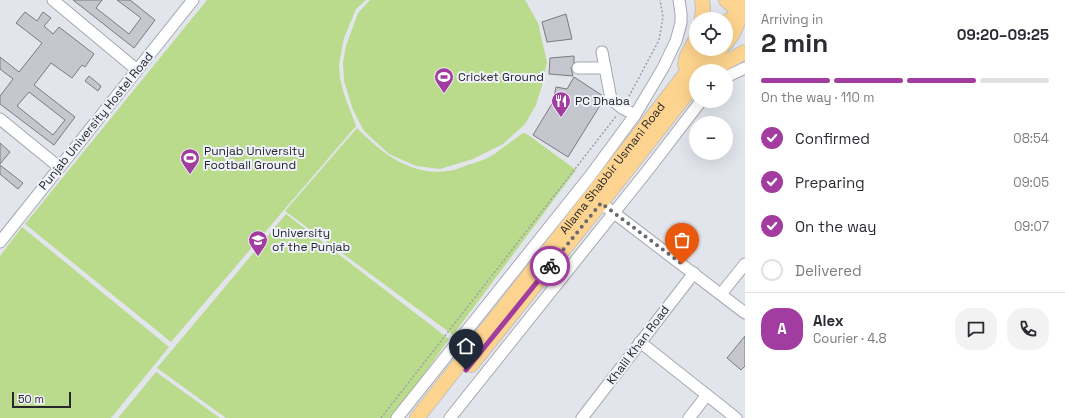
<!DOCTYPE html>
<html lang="en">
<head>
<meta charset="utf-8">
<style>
  body { margin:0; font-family:"Space Grotesk",sans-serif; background:#f2f2f3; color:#2b2b33; height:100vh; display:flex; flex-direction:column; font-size:15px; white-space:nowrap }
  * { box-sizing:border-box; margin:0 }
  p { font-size:13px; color:#7c7c81 }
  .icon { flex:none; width:22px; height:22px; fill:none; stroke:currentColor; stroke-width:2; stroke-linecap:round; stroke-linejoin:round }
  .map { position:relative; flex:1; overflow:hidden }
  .sheet { display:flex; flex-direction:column; background:#fff; width:320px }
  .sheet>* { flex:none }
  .tools { position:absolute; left:689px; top:12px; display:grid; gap:8px }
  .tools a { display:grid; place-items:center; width:44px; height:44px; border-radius:50%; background:#fff; box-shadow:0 4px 16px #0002; font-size:20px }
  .scale { position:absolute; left:12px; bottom:10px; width:59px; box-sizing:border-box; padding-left:4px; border:2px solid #27282b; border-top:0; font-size:11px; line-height:14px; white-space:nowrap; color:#27282b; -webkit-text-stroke:3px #eff2fa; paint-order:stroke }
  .pin { position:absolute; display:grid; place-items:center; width:34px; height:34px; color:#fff; margin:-41px -17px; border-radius:50% 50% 50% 0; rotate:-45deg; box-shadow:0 0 4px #0007 }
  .pin .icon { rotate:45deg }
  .courier { position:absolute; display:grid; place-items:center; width:40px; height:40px; margin:-20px; border:3px solid #a23ca0; border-radius:50%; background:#fff; color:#222; box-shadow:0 1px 5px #0007 }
  .headline em { font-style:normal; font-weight:600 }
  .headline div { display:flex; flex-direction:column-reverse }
  .headline { display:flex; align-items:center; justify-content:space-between; height:68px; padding:0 16px }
  h1 { font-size:26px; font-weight:600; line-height:30px }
  .bar { display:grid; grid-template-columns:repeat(4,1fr); gap:6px 4px; align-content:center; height:48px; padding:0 16px }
  .bar i { height:5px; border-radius:3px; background:#e1e1e2 }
  .bar .on { background:#a23ca0 }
  .bar p { grid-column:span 4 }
  .line { display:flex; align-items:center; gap:10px; padding:0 16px; border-top:1px solid #e1e1e2 }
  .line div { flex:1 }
  .round { display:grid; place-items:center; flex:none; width:42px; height:42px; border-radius:16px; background:#f2f2f3 }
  ol { padding:0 16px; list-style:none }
  li { display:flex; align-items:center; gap:12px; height:44px }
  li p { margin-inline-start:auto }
  li .icon { padding:4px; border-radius:50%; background:#a23ca0; color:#fff; stroke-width:4 }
  li:last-child { color:#7c7c81 }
  li i { width:22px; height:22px; border:2px solid #e1e1e2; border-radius:50% }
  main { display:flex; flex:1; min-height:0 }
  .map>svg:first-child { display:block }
  .green { fill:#badb8b }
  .building { fill:#c6c6ce; stroke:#7b7b82; fill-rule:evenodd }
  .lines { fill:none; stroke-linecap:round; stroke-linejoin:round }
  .minor-casing { stroke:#a6a8b0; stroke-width:13 }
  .major-casing { stroke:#c3c3c4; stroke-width:16 }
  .path { stroke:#9ea0a6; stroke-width:1.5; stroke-dasharray:2 2; stroke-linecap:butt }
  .minor { stroke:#fff; stroke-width:11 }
  .major { stroke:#fdd48f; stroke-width:14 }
  .done { stroke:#686a6f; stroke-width:4; stroke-dasharray:0 7.2 }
  .route { stroke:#a23ca0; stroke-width:5 }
  .labels { text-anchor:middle; stroke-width:4; stroke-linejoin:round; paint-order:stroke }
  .poi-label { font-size:12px; fill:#27282b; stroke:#eff2fa; text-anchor:start }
  .street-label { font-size:12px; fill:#27282b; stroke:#eff2fa }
</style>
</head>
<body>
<main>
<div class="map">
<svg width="745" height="418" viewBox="0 0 745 418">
  <rect width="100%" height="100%" fill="#e2e5ec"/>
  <!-- green -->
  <g class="green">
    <path d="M 207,0 L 366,0 L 356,9 L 344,38 L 339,64 L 340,78 L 344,94 L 356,126 L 171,342 L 25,224 Z"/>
    <path d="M 370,0 L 525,0 L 538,23 L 547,62 L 543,82 L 536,105 L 525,124 L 503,144 L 473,159 L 440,169 L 416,166 L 389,154 L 364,131 L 353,110 L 344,81 L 343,62 L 346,46 L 358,13 Z"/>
    <path d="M 357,128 C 382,153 410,176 447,171 C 453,171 459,168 465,166 C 474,163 485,160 493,155 C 503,148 513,140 523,133 L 527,134 L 576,170 L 453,335 L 285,211 Z"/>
    <path d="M 286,214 L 449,339 L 393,418 L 226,418 L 157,368 Z"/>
    <path d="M 22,227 L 169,347 L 111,418 L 0,418 L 0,256 Z"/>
    <path d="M 156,372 L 220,418 L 118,418 Z"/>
  </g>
  <!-- building -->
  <g class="building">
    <path d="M 73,0 L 102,0 L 96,8 L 129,34 L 141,18 L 117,0 L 130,0 L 155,20 L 134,48 Z"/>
    <path d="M 25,12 L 37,21 L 43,12 L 51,18 L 44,26 L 53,34 L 59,27 L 94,54 L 85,67 L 82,65 L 72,78 L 51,63 L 34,85 L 75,117 L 54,145 L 0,104 L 0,96 L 13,79 L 0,69 L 0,57 L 19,72 L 42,43 L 16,23 ZM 29,92 L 65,120 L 53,135 L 17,106 Z"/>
    <path d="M 566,14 L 572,39 L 547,42 L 542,22 Z"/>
    <path d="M 574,56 L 574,63 L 571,68 L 573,76 L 549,74 L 550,58 Z"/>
    <path d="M 89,76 L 101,86 L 98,91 L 85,81 Z"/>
    <path d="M 574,77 L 603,96 L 604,99 L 568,157 L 533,135 L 553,102 L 556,87 L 567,89 Z"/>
    <path d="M 0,143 L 10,152 L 0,164 Z"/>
    <path d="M 0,165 L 23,183 L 18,189 L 0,174 Z"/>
    <path d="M 745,336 L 745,366 L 741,370 L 727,358 Z"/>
  </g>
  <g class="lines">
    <!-- minor casing -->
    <g class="minor-casing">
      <g id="minor">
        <path d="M 53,0 L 137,70"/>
        <path d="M 602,52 L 611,99 L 622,108 L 635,115"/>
        <path d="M 578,68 L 605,68"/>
        <path d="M 726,77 L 745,68"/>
        <path d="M 0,119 L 59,167"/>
        <path d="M 601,203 L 745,313"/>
        <path d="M 0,242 L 193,0"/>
        <path d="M 721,294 L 745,264"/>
        <path d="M 640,342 L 736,418"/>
        <path d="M 397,418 L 590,176 L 635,115 L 663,68 L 676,41 L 681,23 L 681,13 L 679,0"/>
        <path d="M 450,418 L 648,170 L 701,101"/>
        <path d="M 582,418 L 694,273"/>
        <path d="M 689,418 L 707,395"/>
      </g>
    </g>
    <!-- major casing -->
    <g class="major-casing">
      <g id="major">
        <path d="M 702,0 L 703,8 L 702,19"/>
        <path d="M 726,0 L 744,16"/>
        <path d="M 726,22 L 745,11"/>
        <path d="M 726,43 C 737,29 741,18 740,0"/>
        <path d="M 685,65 L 687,56 L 696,39"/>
        <path d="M 704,71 L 721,49"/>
        <path d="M 713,71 L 726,62 L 745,52"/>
        <path d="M 471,365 L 601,203 L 696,82"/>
        <path id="s1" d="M 417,418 L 591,196 L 684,76 L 703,49"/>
      </g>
    </g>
    <!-- path -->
    <g class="path">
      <path d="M 627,100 L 659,40 L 663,17 L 660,0"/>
      <path d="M 381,418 L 617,115"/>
    </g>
    <!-- minor -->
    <use href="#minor" class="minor"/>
    <!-- major -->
    <use href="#major" class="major"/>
  </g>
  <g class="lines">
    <!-- done -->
    <path class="done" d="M 550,266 L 601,203 L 682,264"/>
    <!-- route -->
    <path class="route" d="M 466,370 L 550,266"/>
  </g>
  <!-- icons -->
  <defs>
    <g id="stadium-pin" transform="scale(1)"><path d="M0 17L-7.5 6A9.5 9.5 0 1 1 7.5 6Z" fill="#a23ca0" stroke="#eff2fa"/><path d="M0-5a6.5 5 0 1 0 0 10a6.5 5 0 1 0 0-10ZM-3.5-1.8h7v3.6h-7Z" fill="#fff"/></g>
    <g id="restaurant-pin" transform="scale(1)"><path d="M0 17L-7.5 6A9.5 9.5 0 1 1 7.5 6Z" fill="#a23ca0" stroke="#eff2fa"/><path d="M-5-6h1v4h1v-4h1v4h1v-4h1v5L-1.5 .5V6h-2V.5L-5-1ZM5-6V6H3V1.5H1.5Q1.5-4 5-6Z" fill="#fff"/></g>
    <g id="university-pin" transform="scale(1)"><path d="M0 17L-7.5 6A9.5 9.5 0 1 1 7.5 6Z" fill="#a23ca0" stroke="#eff2fa"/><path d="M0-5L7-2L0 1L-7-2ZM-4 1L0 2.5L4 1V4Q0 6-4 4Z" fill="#fff"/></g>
  </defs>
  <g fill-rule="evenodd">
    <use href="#stadium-pin" x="444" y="77"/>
    <use href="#restaurant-pin" x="561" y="101"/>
    <use href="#stadium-pin" x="190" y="158"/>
    <use href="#university-pin" x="258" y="240"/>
  </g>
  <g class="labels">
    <!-- poi labels -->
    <g class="poi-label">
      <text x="458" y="81">Cricket Ground</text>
      <text x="575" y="105">PC Dhaba</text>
      <text x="204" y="155">Punjab University<tspan x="204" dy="14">Football Ground</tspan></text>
      <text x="272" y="237">University<tspan x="272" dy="14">of the Punjab</tspan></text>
    </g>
    <!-- street labels -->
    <g class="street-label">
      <text transform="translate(96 121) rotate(-51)" y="4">Punjab University Hostel Road</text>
      <text dy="4" stroke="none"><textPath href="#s1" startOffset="317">Allama Shabbir Usmani Road</textPath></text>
      <text transform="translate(638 345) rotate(-53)" y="4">Khalil Khan Road</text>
    </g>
  </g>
</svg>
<div class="tools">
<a><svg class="icon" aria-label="locate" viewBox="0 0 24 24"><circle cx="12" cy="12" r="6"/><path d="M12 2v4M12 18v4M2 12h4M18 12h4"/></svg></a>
<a>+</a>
<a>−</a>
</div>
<div class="scale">50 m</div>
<div class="pin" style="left:682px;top:264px;background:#ea580c"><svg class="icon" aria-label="bag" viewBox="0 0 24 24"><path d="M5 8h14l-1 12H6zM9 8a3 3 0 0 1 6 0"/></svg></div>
<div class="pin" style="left:466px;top:370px;background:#1f2937"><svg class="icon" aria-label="home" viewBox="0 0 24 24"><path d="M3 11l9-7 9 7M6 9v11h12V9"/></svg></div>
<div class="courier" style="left:550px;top:266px"><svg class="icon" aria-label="bike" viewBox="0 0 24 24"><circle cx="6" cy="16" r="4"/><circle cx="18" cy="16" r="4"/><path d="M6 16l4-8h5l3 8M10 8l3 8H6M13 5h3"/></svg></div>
</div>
<section class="sheet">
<div class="headline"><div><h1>2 min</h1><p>Arriving in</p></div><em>09:20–09:25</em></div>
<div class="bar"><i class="on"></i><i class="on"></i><i class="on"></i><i></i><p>On the way · 110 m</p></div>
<ol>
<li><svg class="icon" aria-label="check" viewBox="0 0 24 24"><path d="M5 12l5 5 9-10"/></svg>Confirmed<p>08:54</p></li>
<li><svg class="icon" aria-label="check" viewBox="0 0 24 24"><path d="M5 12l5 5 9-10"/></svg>Preparing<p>09:05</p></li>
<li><svg class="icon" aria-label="check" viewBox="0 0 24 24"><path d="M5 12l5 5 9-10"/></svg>On the way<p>09:07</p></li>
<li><i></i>Delivered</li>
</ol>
<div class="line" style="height:72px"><b class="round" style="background:#a23ca0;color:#fff">A</b><div><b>Alex</b><p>Courier · 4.8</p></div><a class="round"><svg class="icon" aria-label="chat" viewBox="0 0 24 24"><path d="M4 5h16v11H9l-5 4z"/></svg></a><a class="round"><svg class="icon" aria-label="phone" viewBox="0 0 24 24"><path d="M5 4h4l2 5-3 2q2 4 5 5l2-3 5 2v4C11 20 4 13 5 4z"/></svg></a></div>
</section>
</main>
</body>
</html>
